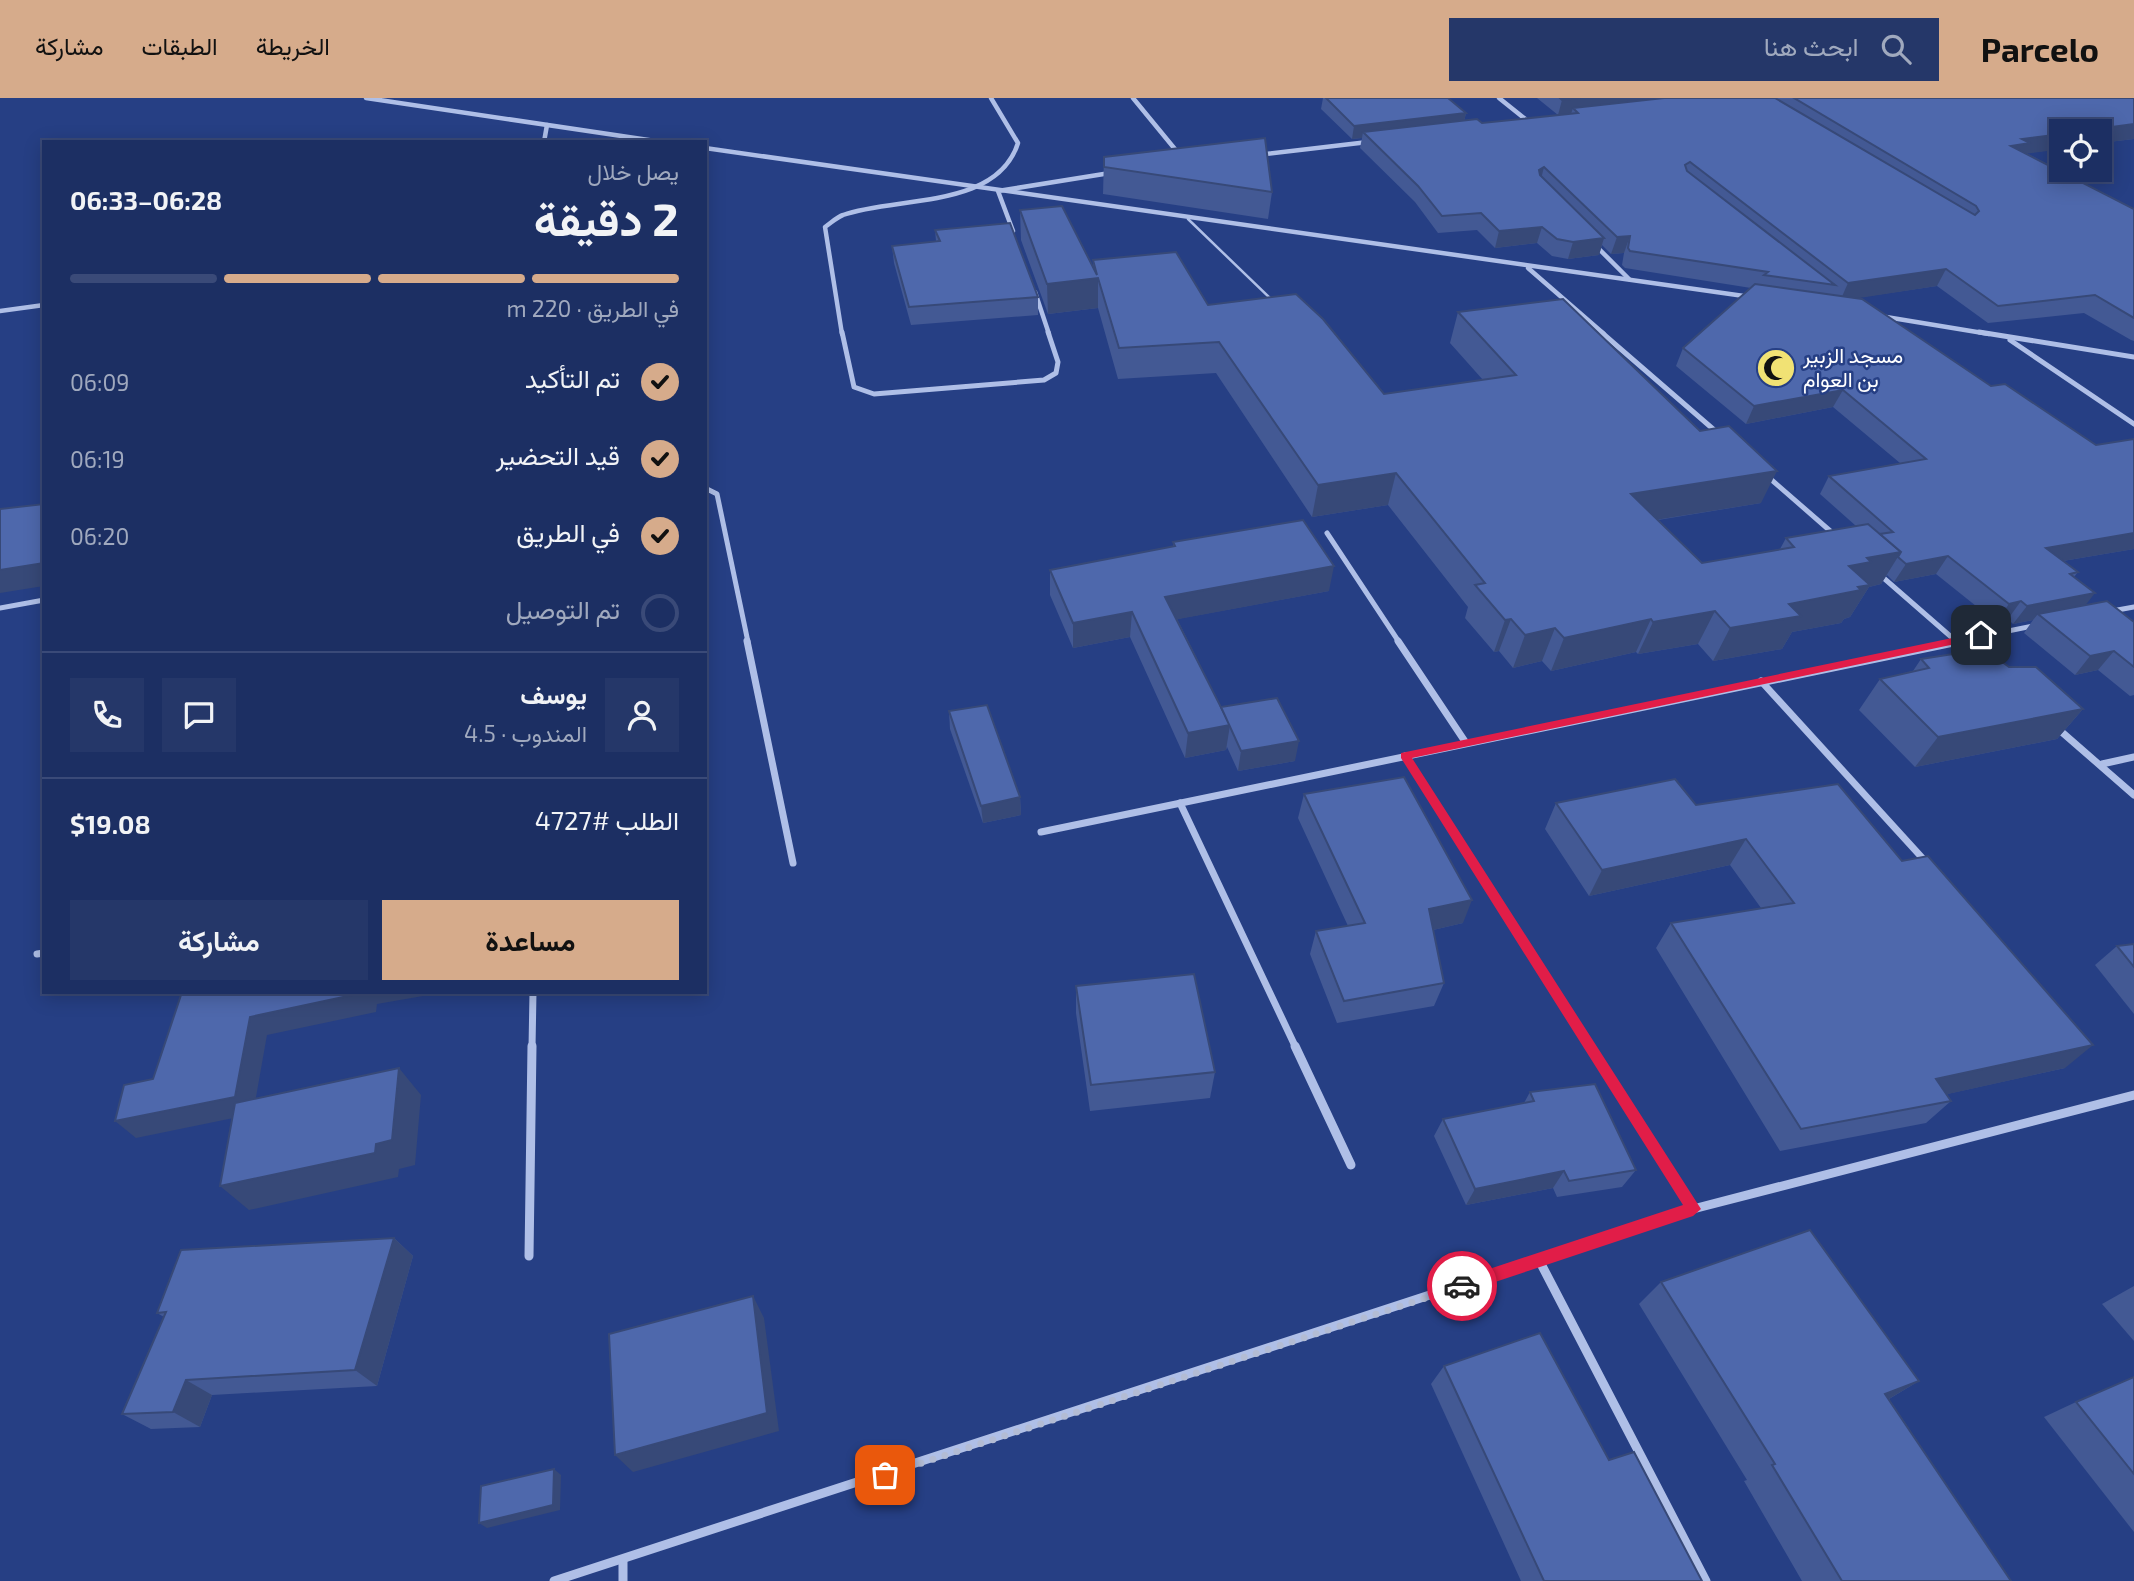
<!DOCTYPE html>
<html lang="ar">
<head>
<meta charset="utf-8">
<style>
  body { margin:0; font-family:"Exo 2",Vazirmatn,sans-serif; background:#253769; color:#f1f3f6; direction:rtl; height:100vh; display:flex; flex-direction:column; font-size:26px; white-space:nowrap }
  * { box-sizing:border-box; margin:0 }
  p { font-size:23px; color:#a0a9be }
  .icon { flex:none; width:38px; height:38px; fill:none; stroke:currentColor; stroke-width:2; stroke-linecap:round; stroke-linejoin:round }
  .map { position:relative; flex:1; overflow:hidden; direction:ltr }
  .side { position:absolute; left:42px; top:42px; width:665px; height:854px; display:flex; flex-direction:column; background:#1c2f63; border-radius:0px; box-shadow:0 4px 18px #0003,0 0 0 2px #3a4a78; direction:rtl }
  .side>* { flex:none }
  .fabs { position:absolute; left:2049px; top:21px; display:grid; gap:14px }
  .fabs a { display:grid; place-items:center; width:63px; height:63px; border-radius:0px; background:#1c2f63; box-shadow:0 4px 18px #0003,0 0 0 2px #3a4a78; font-size:35px }
  .pin { position:absolute; display:grid; place-items:center; width:60px; height:60px; color:#fff; margin:-30px; border-radius:14px; box-shadow:0 4px 10px #0006 }
  .courier { position:absolute; display:grid; place-items:center; width:70px; height:70px; margin:-35px; border:5px solid #e11d48; border-radius:50%; background:#fff; color:#222; box-shadow:0 2px 9px #0007 }
  .head em { font-style:normal; font-weight:700 }
  .head div { display:flex; flex-direction:column-reverse }
  .head { display:flex; align-items:center; justify-content:space-between; height:119px; padding:0 28px }
  h1 { font-size:46px; font-weight:700; line-height:52px }
  .bar { display:grid; grid-template-columns:repeat(4,1fr); gap:10px 7px; align-content:center; height:84px; padding:0 28px }
  .bar i { height:9px; border-radius:5px; background:#3a4a78 }
  .bar .current { background:#d6ab8b }
  .bar p { grid-column:span 4 }
  .line { display:flex; align-items:center; gap:18px; padding:0 28px; border-top:2px solid #3a4a78 }
  .line div { flex:1 }
  .round { display:grid; place-items:center; flex:none; width:74px; height:74px; border-radius:0px; background:#253769 }
  ol { padding:0 28px; list-style:none }
  li { display:flex; align-items:center; gap:21px; height:77px }
  li p { margin-inline-start:auto }
  li .icon { padding:7px; border-radius:50%; background:#d6ab8b; color:#111; stroke-width:4 }
  li:last-child { color:#a0a9be }
  li i { width:38px; height:38px; border:4px solid #3a4a78; border-radius:50% }
  .cta { display:flex; gap:14px; margin-top:auto; padding:14px 28px }
  .cta a { flex:1; height:80px; border-radius:0px; background:#d6ab8b; color:#111; font-size:28px; font-weight:700; line-height:80px; text-align:center }
  .cta a+a { background:#253769; color:#f1f3f6 }
  header { display:flex; align-items:center; gap:42px; box-sizing:border-box; height:98px; padding:0 35px; background:#d6ab8b; color:#111 }
  header strong { font-size:33px }
  nav { display:flex; gap:38px; margin-inline-start:auto; font-size:24px }
  .search { width:490px; height:63px; background:#253769; display:flex; align-items:center; gap:18px; box-sizing:border-box; padding:0 24px; border-radius:0px; color:#a0a9be; font-size:26px }
  .map>svg:first-child { display:block }
  .lines { fill:none; stroke-linecap:round; stroke-linejoin:round }
  .lane { stroke:#afbfe7; stroke-width:2.5 }
  .street-far3 { stroke:#afbfe7; stroke-width:4.5 }
  .street-far2 { stroke:#afbfe7; stroke-width:5 }
  .street-far1 { stroke:#afbfe7; stroke-width:7 }
  .street { stroke:#afbfe7; stroke-width:9 }
  .wall { fill:#435994 }
  .shaded-wall { fill:#374978 }
  .building { fill:#4e68ac; stroke:#374978; stroke-width:2 }
  .route { fill:#e11d48 }
  .done { stroke:#b3bcd4; stroke-width:7; stroke-dasharray:0 12.6 }
  .labels { text-anchor:middle; stroke-width:5; stroke-linejoin:round; paint-order:stroke }
  .far-poi-label { font-size:21px; fill:#fff; stroke:#263f84; text-anchor:start }
</style>
</head>
<body>
<header>
<strong>Parcelo</strong>
<div class="search"><svg class="icon" aria-label="search" viewBox="0 0 24 24"><circle cx="10" cy="10" r="6"/><path d="M15 15l6 6"/></svg>ابحث هنا</div>
<nav><a>الخريطة</a><a>الطبقات</a><a>مشاركة</a></nav>
</header>
<div class="map">
<svg width="2134" height="1483" viewBox="0 0 2134 1483">
  <rect width="100%" height="100%" fill="#263f84"/>
  <g class="lines">
    <!-- lane -->
    <path class="lane" d="M 1188,121 L 1274,204"/>
    <!-- street-far3 -->
    <g class="street-far3">
      <path d="M 366,0 L 662,44"/>
      <path d="M 1133,0 L 1179,56"/>
      <path d="M 1499,0 L 1529,24"/>
      <path d="M 544,44 L 547,27"/>
      <path d="M 705,50 L 1751,199"/>
      <path d="M 1258,57 L 1368,44"/>
      <path d="M 1013,133 L 998,93 L 1110,75"/>
      <path d="M 1595,147 L 1629,181"/>
      <path d="M 1528,170 L 1604,236"/>
      <path d="M 1035,194 L 1049,236"/>
      <path d="M 0,213 L 44,207"/>
      <path d="M 1880,218 L 1989,236"/>
      <path d="M 842,236 L 825,129 C 831,125 837,119 843,117 C 895,98 997,112 1018,45 L 991,0"/>
    </g>
    <!-- street-far2 -->
    <g class="street-far2">
      <path d="M 842,234 L 854,289 L 874,296 L 1044,282 L 1056,275 L 1058,264 L 1048,234"/>
      <path d="M 1601,234 L 1720,337"/>
      <path d="M 1979,234 L 2134,259"/>
      <path d="M 2010,242 L 2134,326"/>
      <path d="M 1766,377 L 1836,438"/>
      <path d="M 705,390 L 717,396 L 748,544"/>
      <path d="M 1327,435 L 1399,544"/>
      <path d="M 1879,476 L 1957,544"/>
      <path d="M 0,510 L 44,502"/>
      <path d="M 2112,513 L 2134,509"/>
      <path d="M 1954,544 L 2038,527"/>
    </g>
    <!-- street-far1 -->
    <g class="street-far1">
      <path d="M 747,543 L 793,765"/>
      <path d="M 1398,543 L 1466,645"/>
      <path d="M 1955,543 L 1972,558"/>
      <path d="M 1761,583 L 1926,764"/>
      <path d="M 2056,629 L 2134,697"/>
      <path d="M 1405,658 L 1591,950"/>
      <path d="M 2102,666 L 2134,659"/>
      <path d="M 1180,705 L 1296,950"/>
      <path d="M 1041,734 L 1963,543"/>
      <path d="M 37,856 L 44,855"/>
      <path d="M 532,950 L 533,894"/>
    </g>
    <!-- street -->
    <g class="street">
      <path d="M 1295,948 L 1351,1067"/>
      <path d="M 1590,948 L 1693,1111"/>
      <path d="M 529,1158 L 532,948"/>
      <path d="M 1539,1162 L 1706,1483"/>
      <path d="M 623,1463 L 623,1483"/>
      <path d="M 554,1483 L 1693,1111 L 2134,997"/>
    </g>
  </g>
  <!-- wall -->
  <g class="wall">
    <path d="M 1323,0 L 1448,0 L 1466,15 L 1464,23 L 1482,25 L 1558,17 L 1537,0 L 2134,0 L 2134,41 L 2100,45 L 2100,33 L 2062,33 L 2062,51 L 2026,55 L 2134,111 L 2134,243 L 2131,242 L 2084,215 L 1988,225 L 1937,188 L 1855,200 L 2134,451 L 2063,463 L 2078,474 L 2074,479 L 2086,507 L 2134,524 L 2134,597 L 2130,598 L 2098,572 L 2075,577 L 2024,535 L 2033,522 L 2013,526 L 2008,521 L 1996,524 L 1936,476 L 1894,484 L 1887,477 L 1881,486 L 1869,489 L 1850,519 L 1844,521 L 1841,525 L 1792,534 L 1782,551 L 1713,563 L 1698,546 L 1638,556 L 1636,554 L 1551,573 L 1542,563 L 1513,570 L 1499,553 L 1494,554 L 1465,520 L 1468,509 L 1388,407 L 1312,419 L 1216,275 L 1118,281 L 1098,210 L 1048,216 L 1021,142 L 1020,112 L 1093,168 L 1093,162 L 1208,207 L 1384,296 L 1483,282 L 1450,245 L 1458,214 L 1761,405 L 1658,422 L 1702,465 L 1780,451 L 1786,440 L 1856,428 L 1820,396 L 1829,378 L 1900,365 L 1833,309 L 1746,326 L 1676,268 L 1683,250 L 1751,190 L 1625,170 L 1622,167 L 1624,155 L 1611,156 L 1602,147 L 1599,157 L 1568,161 L 1552,158 L 1537,145 L 1495,150 L 1477,132 L 1438,135 L 1415,104 L 1360,50 L 1362,40 L 1352,41 L 1321,11 Z"/>
    <path d="M 1104,59 L 1272,94 L 1268,121 L 1103,96 Z"/>
    <path d="M 935,132 L 1038,199 L 1038,217 L 911,227 L 894,165 L 892,148 L 936,143 Z"/>
    <path d="M 1173,444 L 1329,493 L 1177,521 L 1221,609 L 1295,663 L 1238,673 L 1227,649 L 1226,652 L 1185,660 L 1130,539 L 1073,550 L 1050,497 L 1050,472 L 1173,448 Z"/>
    <path d="M 1921,561 L 2009,569 L 2083,611 L 2057,641 L 1915,669 L 1859,612 L 1880,581 L 1913,573 Z"/>
    <path d="M 949,613 L 1020,699 L 1021,717 L 983,725 L 950,631 Z"/>
    <path d="M 1838,686 L 2065,970 L 1947,996 L 1951,1003 L 1926,1025 L 1780,1053 L 1656,850 L 1671,825 L 1761,810 L 1730,767 L 1589,798 L 1545,731 L 1556,705 L 1696,707 Z"/>
    <path d="M 1304,696 L 1463,825 L 1433,832 L 1444,885 L 1434,908 L 1337,925 L 1310,856 L 1316,833 L 1348,828 L 1298,720 Z"/>
    <path d="M 2134,846 L 2134,916 L 2095,867 L 2117,848 Z"/>
    <path d="M 1076,888 L 1215,974 L 1210,1000 L 1090,1013 L 1076,915 Z"/>
    <path d="M 1530,994 L 1636,1072 L 1622,1089 L 1557,1099 L 1553,1090 L 1466,1107 L 1434,1038 L 1443,1021 L 1524,1005 Z"/>
    <path d="M 394,1140 L 413,1158 L 377,1288 L 212,1297 L 200,1329 L 151,1331 L 122,1316 L 164,1219 L 157,1215 Z"/>
    <path d="M 1661,1184 L 1919,1283 L 1889,1301 L 2011,1483 L 1802,1483 L 1744,1383 L 1747,1382 L 1639,1206 Z"/>
    <path d="M 2134,1188 L 2134,1243 L 2102,1206 Z"/>
    <path d="M 1444,1268 L 1609,1362 L 1702,1483 L 1521,1483 L 1431,1286 Z"/>
    <path d="M 2134,1279 L 2134,1434 L 2044,1319 L 2076,1304 Z"/>
  </g>
  <!-- shaded-wall -->
  <g class="shaded-wall">
    <path d="M 1580,0 L 1715,0 L 1573,10 L 1571,16 L 1558,17 L 1562,2 Z"/>
    <path d="M 1466,15 L 1463,28 L 1363,34 L 1362,40 L 1352,41 L 1354,28 Z"/>
    <path d="M 2134,26 L 2134,41 L 2100,45 L 2100,33 L 2082,33 Z"/>
    <path d="M 2062,36 L 2062,51 L 2024,56 L 2011,48 L 2022,41 Z"/>
    <path d="M 1544,69 L 1540,85 L 1539,72 Z"/>
    <path d="M 1542,129 L 1537,145 L 1495,150 L 1499,133 Z"/>
    <path d="M 1630,138 L 1624,155 L 1611,156 L 1617,139 Z"/>
    <path d="M 1604,140 L 1599,157 L 1568,161 L 1573,144 Z"/>
    <path d="M 1946,171 L 1937,188 L 1840,203 L 1848,185 Z"/>
    <path d="M 1098,180 L 1098,210 L 1048,216 L 1047,186 Z"/>
    <path d="M 1843,292 L 1833,309 L 1746,326 L 1754,308 Z"/>
    <path d="M 1777,373 L 1761,405 L 1618,428 L 1631,396 Z"/>
    <path d="M 1396,375 L 1388,407 L 1312,419 L 1318,387 Z"/>
    <path d="M 2134,435 L 2134,451 L 2033,468 L 2046,450 Z"/>
    <path d="M 1901,454 L 1881,486 L 1869,489 L 1850,519 L 1844,521 L 1841,525 L 1792,534 L 1782,551 L 1713,563 L 1730,530 L 1789,506 L 1849,468 L 1867,460 Z"/>
    <path d="M 1948,458 L 1936,476 L 1894,484 L 1906,466 Z"/>
    <path d="M 44,465 L 44,488 L 0,495 L 0,472 Z"/>
    <path d="M 1334,468 L 1329,493 L 1163,524 L 1165,499 Z"/>
    <path d="M 2095,495 L 2081,513 L 2038,516 L 2033,522 L 2013,526 L 2027,508 Z"/>
    <path d="M 2021,503 L 2008,521 L 1996,524 L 2009,506 Z"/>
    <path d="M 1715,513 L 1698,546 L 1638,556 L 1653,524 Z"/>
    <path d="M 1132,514 L 1130,539 L 1073,550 L 1073,525 Z"/>
    <path d="M 1511,521 L 1499,553 L 1494,554 L 1505,522 Z"/>
    <path d="M 1651,521 L 1636,554 L 1551,573 L 1564,540 Z"/>
    <path d="M 1555,530 L 1542,563 L 1513,570 L 1525,537 Z"/>
    <path d="M 2114,553 L 2098,572 L 2075,577 L 2090,558 Z"/>
    <path d="M 2083,611 L 2057,641 L 1915,669 L 1938,639 Z"/>
    <path d="M 1230,627 L 1226,652 L 1185,660 L 1188,635 Z"/>
    <path d="M 1299,643 L 1295,663 L 1238,673 L 1241,653 Z"/>
    <path d="M 1020,699 L 1021,717 L 983,725 L 981,708 Z"/>
    <path d="M 1746,741 L 1730,767 L 1589,798 L 1602,772 Z"/>
    <path d="M 1472,802 L 1463,825 L 1420,835 L 1429,811 Z"/>
    <path d="M 362,894 L 446,894 L 377,906 L 376,914 L 267,937 L 253,1016 L 136,1040 L 115,1023 L 250,919 Z"/>
    <path d="M 2093,947 L 2065,970 L 1912,1004 L 1936,981 Z"/>
    <path d="M 399,970 L 421,997 L 415,1067 L 399,1071 L 398,1079 L 249,1112 L 220,1088 L 376,1046 Z"/>
    <path d="M 1564,1073 L 1553,1090 L 1466,1107 L 1475,1091 Z"/>
    <path d="M 394,1140 L 413,1158 L 377,1288 L 355,1272 Z"/>
    <path d="M 753,1198 L 764,1220 L 779,1333 L 633,1374 L 615,1357 Z"/>
    <path d="M 186,1282 L 212,1297 L 200,1329 L 173,1314 Z"/>
    <path d="M 1919,1283 L 1887,1302 L 1885,1296 Z"/>
    <path d="M 554,1371 L 561,1377 L 560,1412 L 487,1430 L 479,1425 Z"/>
  </g>
  <!-- building -->
  <g class="building">
    <path d="M 1326,0 L 1448,0 L 1466,15 L 1354,28 Z"/>
    <path d="M 1560,0 L 1580,0 L 1562,2 Z"/>
    <path d="M 1664,0 L 1775,0 L 1975,117 L 1979,113 L 1976,108 L 1794,0 L 2134,0 L 2134,26 L 2082,33 L 2062,33 L 2062,36 L 2022,41 L 2030,45 L 2011,48 L 2134,111 L 2134,220 L 2095,197 L 1998,208 L 1946,171 L 1848,185 L 1690,64 L 1685,67 L 1687,73 L 1835,187 L 1764,177 L 1768,174 L 1630,153 L 1628,150 L 1630,138 L 1617,139 L 1544,69 L 1539,72 L 1540,77 L 1604,140 L 1573,144 L 1557,141 L 1542,129 L 1499,133 L 1481,115 L 1442,118 L 1418,88 L 1363,34 L 1477,21 L 1482,25 L 1578,15 L 1573,10 Z"/>
    <path d="M 1265,40 L 1272,94 L 1104,69 L 1104,59 Z"/>
    <path d="M 1062,108 L 1097,177 L 1093,162 L 1176,154 L 1208,207 L 1296,196 L 1323,221 L 1384,296 L 1516,277 L 1458,214 L 1563,201 L 1700,333 L 1729,328 L 1777,373 L 1631,396 L 1702,465 L 1794,449 L 1786,440 L 1868,426 L 1901,454 L 1867,460 L 1871,464 L 1849,468 L 1870,487 L 1858,489 L 1861,492 L 1789,506 L 1801,518 L 1730,530 L 1715,513 L 1653,524 L 1651,521 L 1564,540 L 1555,530 L 1525,537 L 1511,521 L 1505,522 L 1475,487 L 1485,485 L 1396,375 L 1318,387 L 1219,244 L 1119,250 L 1098,180 L 1047,186 L 1020,112 Z"/>
    <path d="M 1010,125 L 1038,199 L 909,209 L 892,148 L 940,143 L 935,132 Z"/>
    <path d="M 1755,186 L 1862,201 L 1991,288 L 2005,286 L 2096,347 L 2134,341 L 2134,435 L 2046,450 L 2078,474 L 2070,476 L 2095,495 L 2027,508 L 2021,503 L 2009,506 L 1948,458 L 1906,466 L 1898,459 L 1901,454 L 1880,436 L 1893,434 L 1829,378 L 1926,361 L 1843,292 L 1754,308 L 1683,250 Z"/>
    <path d="M 44,406 L 44,465 L 0,472 L 0,411 Z"/>
    <path d="M 1303,422 L 1334,468 L 1165,499 L 1230,627 L 1188,635 L 1132,514 L 1073,525 L 1050,472 L 1175,448 L 1173,444 Z"/>
    <path d="M 2107,503 L 2134,524 L 2134,569 L 2114,553 L 2090,558 L 2038,516 Z"/>
    <path d="M 1985,551 L 2009,569 L 2036,569 L 2083,611 L 1938,639 L 1880,581 L 1929,570 L 1921,561 Z"/>
    <path d="M 1277,600 L 1299,643 L 1241,653 L 1221,609 Z"/>
    <path d="M 987,607 L 1020,699 L 981,708 L 949,613 Z"/>
    <path d="M 1404,679 L 1472,802 L 1429,811 L 1444,885 L 1344,903 L 1316,833 L 1365,825 L 1304,696 Z"/>
    <path d="M 1675,681 L 1696,707 L 1838,686 L 1902,763 L 1928,758 L 2093,947 L 1936,981 L 1951,1003 L 1801,1031 L 1671,825 L 1794,805 L 1746,741 L 1602,772 L 1556,705 Z"/>
    <path d="M 2134,846 L 2134,869 L 2117,848 Z"/>
    <path d="M 1194,876 L 1215,974 L 1091,987 L 1076,888 Z"/>
    <path d="M 182,894 L 362,894 L 362,895 L 250,919 L 235,999 L 115,1023 L 124,987 L 153,981 Z"/>
    <path d="M 399,970 L 392,1042 L 376,1046 L 375,1055 L 220,1088 L 235,1005 Z"/>
    <path d="M 1595,986 L 1636,1072 L 1569,1083 L 1564,1073 L 1475,1091 L 1443,1021 L 1534,1003 L 1530,994 Z"/>
    <path d="M 1810,1132 L 1919,1283 L 1885,1296 L 2011,1483 L 1842,1483 L 1772,1367 L 1775,1366 L 1661,1184 Z"/>
    <path d="M 394,1140 L 355,1272 L 186,1282 L 173,1314 L 122,1316 L 166,1214 L 157,1215 L 181,1152 Z"/>
    <path d="M 753,1198 L 767,1315 L 615,1357 L 609,1236 Z"/>
    <path d="M 1540,1235 L 1609,1362 L 1634,1354 L 1702,1483 L 1544,1483 L 1444,1268 Z"/>
    <path d="M 2134,1279 L 2134,1376 L 2076,1304 Z"/>
    <path d="M 554,1371 L 553,1407 L 479,1425 L 481,1388 Z"/>
  </g>
  <!-- route -->
  <path class="route" d="M 1981,534 L 1986,537 L 1984,540 L 1412,660 L 1701,1111 L 1693,1118 L 1462,1195 L 1456,1193 L 1454,1188 L 1456,1182 L 1462,1180 L 1683,1107 L 1401,660 L 1401,655 Z"/>
  <g class="lines">
    <!-- done -->
    <path class="done" d="M 885,1377 L 1462,1188"/>
  </g>
  <!-- icons -->
  <defs>
    <g id="mosque-disc" transform="scale(2.0125)"><circle r="9.5" fill="#f1e274" stroke="#263f84"/><path d="M3.5-4.9A6 6 0 1 0 3.5 4.9A5 5 0 1 1 3.5-4.9Z" fill="#111"/></g>
  </defs>
  <g fill-rule="evenodd">
    <use href="#mosque-disc" x="1776" y="270"/>
  </g>
  <g class="labels">
    <!-- far-poi labels -->
    <g class="far-poi-label">
      <text x="1803" y="265">مسجد الزبير<tspan x="1803" dy="24">بن العوام</tspan></text>
    </g>
  </g>
</svg>
<div class="fabs">
<a><svg class="icon" aria-label="locate" viewBox="0 0 24 24"><circle cx="12" cy="12" r="6"/><path d="M12 2v4M12 18v4M2 12h4M18 12h4"/></svg></a>
</div>
<div class="pin" style="left:885px;top:1377px;background:#ea580c"><svg class="icon" aria-label="bag" viewBox="0 0 24 24"><path d="M5 8h14l-1 12H6zM9 8a3 3 0 0 1 6 0"/></svg></div>
<div class="pin" style="left:1981px;top:537px;background:#1f2937"><svg class="icon" aria-label="home" viewBox="0 0 24 24"><path d="M3 11l9-7 9 7M6 9v11h12V9"/></svg></div>
<div class="courier" style="left:1462px;top:1188px"><svg class="icon" aria-label="car" viewBox="0 0 24 24"><path d="M5 17H2v-5l4-1 3-4h7l3 4 3 1v5h-3M9 17h6M6 11h13"/><circle cx="7" cy="17" r="2"/><circle cx="17" cy="17" r="2"/></svg></div>
<section class="side">
<div class="head"><div><h1>2 دقيقة</h1><p>يصل خلال</p></div><em>06:28–06:33</em></div>
<div class="bar"><i class="current"></i><i class="current"></i><i class="current"></i><i></i><p>في الطريق · 220 m</p></div>
<ol>
<li><svg class="icon" aria-label="check" viewBox="0 0 24 24"><path d="M5 12l5 5 9-10"/></svg>تم التأكيد<p>06:09</p></li>
<li><svg class="icon" aria-label="check" viewBox="0 0 24 24"><path d="M5 12l5 5 9-10"/></svg>قيد التحضير<p>06:19</p></li>
<li><svg class="icon" aria-label="check" viewBox="0 0 24 24"><path d="M5 12l5 5 9-10"/></svg>في الطريق<p>06:20</p></li>
<li><i></i>تم التوصيل</li>
</ol>
<div class="line" style="height:126px"><a class="round"><svg class="icon" aria-label="person" viewBox="0 0 24 24"><circle cx="12" cy="8" r="4"/><path d="M4 21q1-7 8-7t8 7"/></svg></a><div><b>يوسف</b><p>المندوب · 4.5</p></div><a class="round"><svg class="icon" aria-label="chat" viewBox="0 0 24 24"><path d="M4 5h16v11H9l-5 4z"/></svg></a><a class="round"><svg class="icon" aria-label="phone" viewBox="0 0 24 24"><path d="M5 4h4l2 5-3 2q2 4 5 5l2-3 5 2v4C11 20 4 13 5 4z"/></svg></a></div>
<div class="line" style="height:91px"><div>الطلب #4727</div><b>$19.08</b></div>
<div class="cta"><a>مساعدة</a><a>مشاركة</a></div>
</section>
</div>
</body>
</html>
